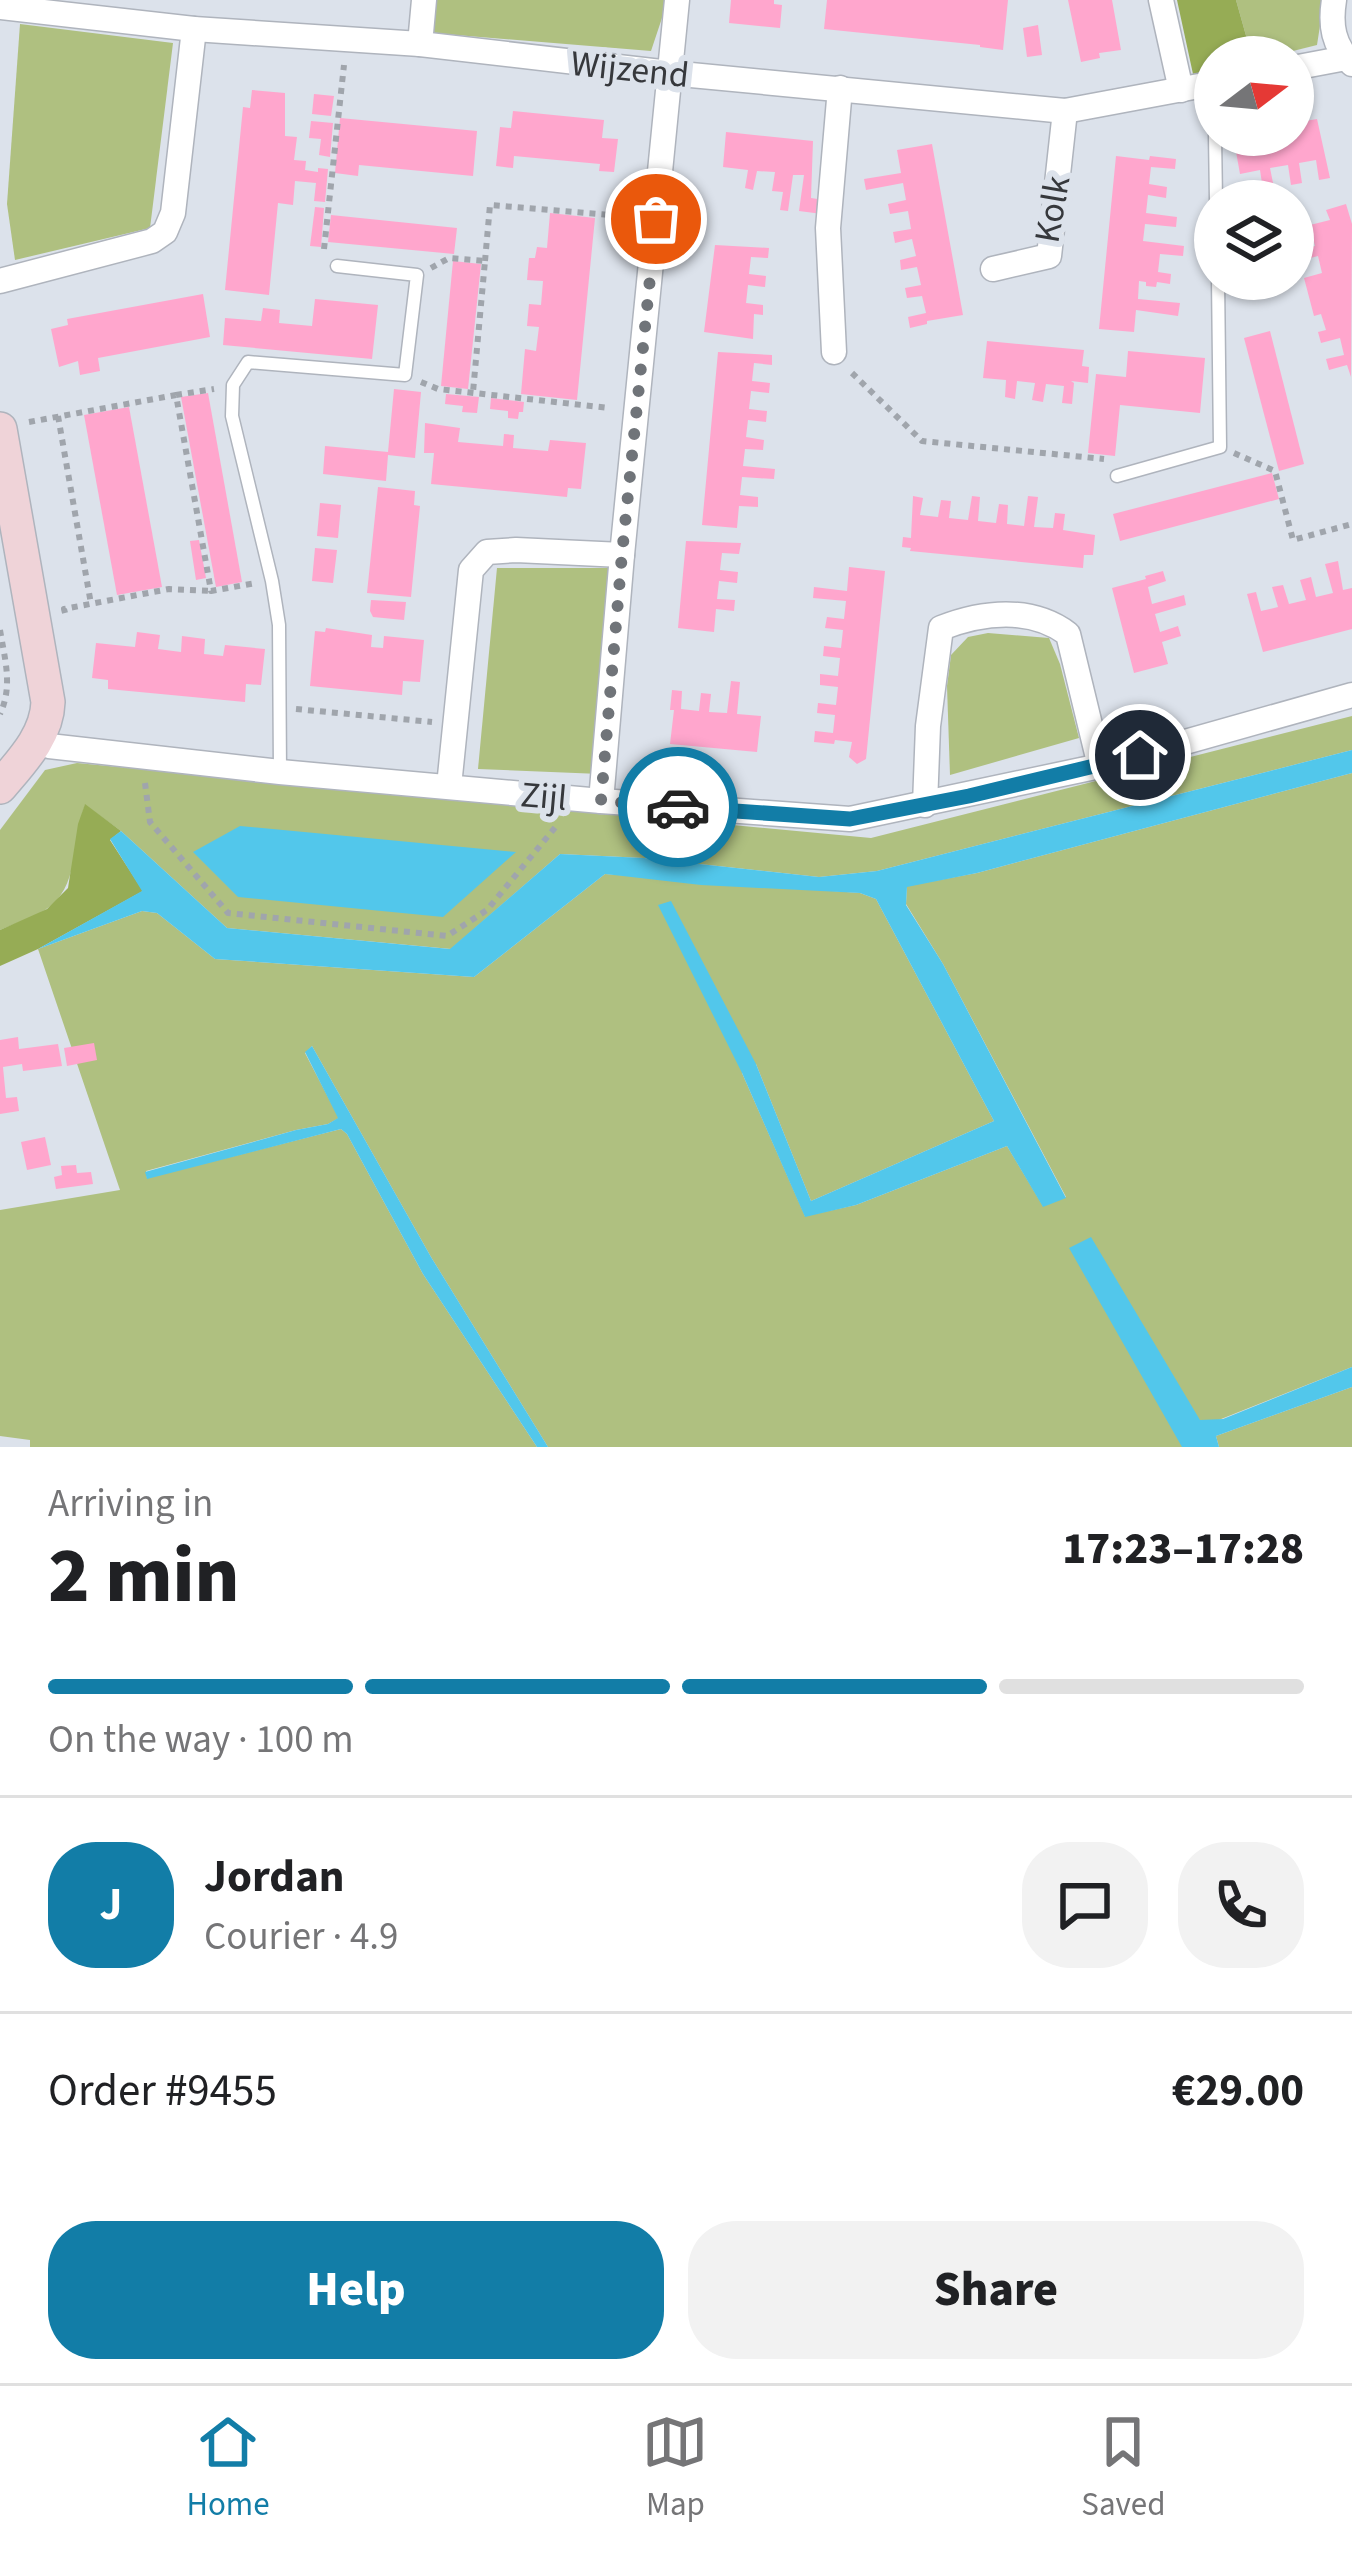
<!DOCTYPE html>
<html lang="en">
<head>
<meta charset="utf-8">
<style>
  body { margin:0; font-family:"Source Sans 3",sans-serif; background:#f2f2f2; color:#202124; height:100vh; display:flex; flex-direction:column; font-size:45px; white-space:nowrap }
  * { box-sizing:border-box; margin:0 }
  p { font-size:39px; color:#757577 }
  .icon { flex:none; width:66px; height:66px; fill:none; stroke:currentColor; stroke-width:2; stroke-linecap:round; stroke-linejoin:round }
  .map { position:relative; height:1447px; overflow:hidden }
  .drawer { display:flex; flex-direction:column; background:#fff; flex:1 }
  .drawer>* { flex:none }
  .needle { width:78px; rotate:74deg }
  .tools { position:absolute; left:1194px; top:36px; display:grid; gap:24px }
  .tools a { display:grid; place-items:center; width:120px; height:120px; border-radius:50%; background:#fff; box-shadow:0 3px 9px #0004; font-size:60px }
  .pin { position:absolute; display:grid; place-items:center; width:102px; height:102px; color:#fff; margin:-51px; border:6px solid #fff; border-radius:50%; box-shadow:0 3px 12px #0007 }
  .courier { position:absolute; display:grid; place-items:center; width:120px; height:120px; margin:-60px; border:9px solid #127da7; border-radius:50%; background:#fff; color:#222; box-shadow:0 3px 15px #0007 }
  .head em { font-style:normal; font-weight:800 }
  .head div { display:flex; flex-direction:column-reverse }
  .head { display:flex; align-items:center; justify-content:space-between; height:204px; padding:0 48px }
  h1 { font-size:78px; font-weight:800; line-height:90px }
  .bar { display:grid; grid-template-columns:repeat(4,1fr); gap:18px 12px; align-content:center; height:144px; padding:0 48px }
  .bar i { height:15px; border-radius:9px; background:#e0e0e0 }
  .bar .current { background:#127da7 }
  .bar p { grid-column:span 4 }
  .line { display:flex; align-items:center; gap:30px; padding:0 48px; border-top:3px solid #e0e0e0 }
  .line div { flex:1 }
  .round { display:grid; place-items:center; flex:none; width:126px; height:126px; border-radius:48px; background:#f2f2f2 }
  .action { display:flex; gap:24px; margin-top:auto; padding:24px 48px }
  .action a { flex:1; height:138px; border-radius:48px; background:#127da7; color:#fff; font-size:48px; font-weight:800; line-height:138px; text-align:center }
  .action a+a { background:#f2f2f2; color:#202124 }
  .dock { display:flex; justify-content:space-around; align-items:center; height:168px; border-top:3px solid #e0e0e0; background:#fff; font-size:33px; color:#757577 }
  .dock a { display:grid; justify-items:center; gap:6px }
  .dock .current { color:#127da7 }
  .map>svg:first-child { display:block }
  .green { fill:#afc080 }
  .forest { fill:#96ac55 }
  .water { fill:#52c7eb }
  .building { fill:#ffa6cd }
  .lines { fill:none; stroke-linecap:round; stroke-linejoin:round }
  .lane-casing { stroke:#afb4bd; stroke-width:15 }
  .street-casing { stroke:#afb4bd; stroke-width:27 }
  .secondary-casing { stroke:#afb4bd; stroke-width:36 }
  .path { stroke:#a0a5ac; stroke-width:6; stroke-dasharray:6 6; stroke-linecap:butt }
  .lane { stroke:#fff; stroke-width:12 }
  .street { stroke:#fff; stroke-width:24 }
  .secondary { stroke:#efd3d8; stroke-width:33 }
  .done { stroke:#707479; stroke-width:12; stroke-dasharray:0 21.6 }
  .route { stroke:#127da7; stroke-width:15 }
  .labels { text-anchor:middle; stroke-width:12; stroke-linejoin:round; paint-order:stroke }
  .street-label { font-size:36px; fill:#36383c; stroke:#dce2eb }
</style>
</head>
<body>
<div class="map">
<svg width="1352" height="1447" viewBox="0 0 1352 1447">
  <rect width="100%" height="100%" fill="#dce2eb"/>
  <!-- green -->
  <g class="green">
    <path d="M 435,0 L 668,0 L 651,51 L 432,33 Z"/>
    <path d="M 1236,0 L 1324,0 L 1317,45 L 1269,57 L 1252,57 Z"/>
    <path d="M 20,24 L 173,43 L 150,228 L 15,260 L 7,204 Z"/>
    <path d="M 497,568 L 610,568 L 600,774 L 478,769 Z"/>
    <path d="M 988,633 L 1049,638 L 1060,664 L 1079,738 L 950,775 L 947,686 L 951,655 L 968,637 Z"/>
    <path d="M 1352,716 L 1352,750 L 877,871 L 819,877 L 644,858 L 560,854 L 451,949 L 227,928 L 121,831 L 85,805 C 72,841 80,888 45,910 C 31,918 14,924 0,930 L 0,830 L 45,770 L 77,763 L 871,838 Z"/>
    <path d="M 1352,773 L 1352,1367 L 1196,1429 L 1204,1447 L 548,1447 L 431,1257 L 312,1046 L 305,1053 L 339,1118 L 328,1124 L 296,1130 L 146,1171 L 147,1178 L 341,1129 L 347,1134 L 423,1274 L 537,1447 L 30,1447 L 30,1440 L 0,1436 L 0,1210 L 120,1190 L 38,949 L 142,911 L 157,913 L 215,959 L 474,977 L 605,874 L 860,893 L 876,899 L 994,1121 L 811,1201 L 756,1064 L 742,1073 L 805,1216 L 856,1205 L 1007,1146 L 1043,1206 L 1066,1197 L 943,964 L 906,904 L 907,886 L 977,873 Z"/>
    <path d="M 1352,1387 L 1352,1447 L 1219,1447 L 1216,1436 Z"/>
  </g>
  <!-- forest -->
  <g class="forest">
    <path d="M 1177,0 L 1236,0 L 1252,57 L 1215,57 L 1215,69 L 1193,74 Z"/>
    <path d="M 85,804 L 121,831 L 110,840 L 143,891 L 38,949 L 0,966 L 0,930 L 47,909 L 68,888 L 78,824 Z"/>
  </g>
  <!-- water -->
  <g class="water">
    <path d="M 1352,750 L 1352,773 L 977,873 L 907,887 L 906,905 L 943,964 L 1066,1198 L 1043,1207 L 1007,1146 L 856,1205 L 805,1217 L 742,1073 L 658,905 L 671,901 L 756,1064 L 811,1201 L 994,1121 L 876,899 L 860,893 L 701,885 L 605,874 L 474,977 L 215,959 L 157,913 L 142,911 L 38,949 L 142,891 L 110,839 L 121,831 L 227,928 L 450,949 L 560,854 L 644,858 L 819,877 L 877,871 Z"/>
    <path d="M 240,826 L 516,852 L 443,917 L 238,897 L 193,852 Z"/>
    <path d="M 312,1046 L 431,1257 L 548,1447 L 537,1447 L 423,1274 L 347,1134 L 341,1129 L 147,1179 L 145,1172 L 296,1130 L 328,1124 L 338,1118 L 305,1052 Z"/>
    <path d="M 1091,1237 L 1200,1420 L 1223,1419 L 1352,1367 L 1352,1387 L 1216,1436 L 1219,1447 L 1182,1447 L 1069,1248 Z"/>
  </g>
  <!-- building -->
  <g class="building">
    <path d="M 731,0 L 774,0 L 774,4 L 782,5 L 780,28 L 729,23 Z"/>
    <path d="M 827,0 L 1008,0 L 1003,50 L 980,47 L 980,45 L 824,29 Z"/>
    <path d="M 1068,0 L 1112,0 L 1121,50 L 1099,53 L 1100,58 L 1081,62 Z"/>
    <path d="M 1038,25 L 1042,55 L 1027,57 L 1023,28 Z"/>
    <path d="M 252,90 L 285,93 L 285,136 L 297,137 L 294,160 L 306,161 L 305,170 L 318,172 L 318,168 L 328,169 L 325,202 L 314,201 L 316,183 L 295,181 L 293,205 L 278,203 L 269,295 L 225,290 L 243,107 L 250,108 Z"/>
    <path d="M 314,94 L 334,96 L 331,116 L 312,114 Z"/>
    <path d="M 513,111 L 604,120 L 602,138 L 618,139 L 614,172 L 599,171 L 600,164 L 514,156 L 513,168 L 496,166 L 500,127 L 511,128 Z"/>
    <path d="M 340,118 L 477,131 L 473,176 L 359,165 L 358,176 L 335,173 Z"/>
    <path d="M 1317,119 L 1330,178 L 1319,180 L 1316,160 L 1299,163 L 1302,183 L 1291,185 L 1288,165 L 1270,168 L 1274,188 L 1263,190 L 1260,170 L 1240,174 L 1233,135 L 1293,135 L 1293,123 Z"/>
    <path d="M 311,121 L 333,123 L 330,157 L 319,155 L 321,139 L 309,138 Z"/>
    <path d="M 726,132 L 813,141 L 811,198 L 824,200 L 822,214 L 799,211 L 804,175 L 793,175 L 788,211 L 780,210 L 783,192 L 772,191 L 775,172 L 757,171 L 753,190 L 745,188 L 748,170 L 723,167 Z"/>
    <path d="M 932,144 L 963,315 L 927,321 L 927,324 L 910,328 L 908,317 L 926,313 L 922,296 L 907,298 L 905,288 L 921,285 L 917,267 L 901,270 L 900,260 L 916,256 L 912,239 L 895,243 L 893,232 L 911,229 L 908,211 L 890,214 L 888,204 L 906,200 L 903,183 L 866,190 L 864,179 L 901,173 L 897,150 Z"/>
    <path d="M 1116,156 L 1149,160 L 1150,156 L 1176,159 L 1175,169 L 1151,167 L 1149,184 L 1167,187 L 1166,198 L 1148,195 L 1146,213 L 1177,217 L 1176,227 L 1145,224 L 1143,241 L 1184,246 L 1183,256 L 1160,254 L 1158,272 L 1171,274 L 1170,284 L 1157,282 L 1156,287 L 1146,286 L 1146,282 L 1139,281 L 1138,299 L 1180,303 L 1178,316 L 1136,310 L 1134,332 L 1099,329 Z"/>
    <path d="M 1346,204 L 1352,224 L 1351,377 L 1347,365 L 1329,370 L 1326,359 L 1344,355 L 1340,338 L 1321,343 L 1318,332 L 1326,330 L 1321,314 L 1314,316 L 1304,278 L 1322,273 L 1318,256 L 1299,261 L 1296,250 L 1315,246 L 1310,225 L 1330,220 L 1326,210 Z"/>
    <path d="M 315,207 L 324,208 L 321,247 L 310,246 Z"/>
    <path d="M 550,213 L 595,218 L 577,400 L 521,394 L 525,349 L 536,351 L 539,327 L 527,326 L 529,304 L 541,305 L 543,281 L 527,280 L 529,258 L 535,258 L 537,247 L 547,248 Z"/>
    <path d="M 331,215 L 457,228 L 454,254 L 328,242 Z"/>
    <path d="M 715,245 L 769,248 L 768,258 L 751,257 L 749,274 L 766,276 L 765,287 L 748,285 L 746,303 L 763,305 L 763,315 L 754,314 L 753,339 L 704,332 Z"/>
    <path d="M 453,261 L 481,264 L 468,389 L 441,386 Z"/>
    <path d="M 203,294 L 210,337 L 98,358 L 100,371 L 80,375 L 78,361 L 59,367 L 51,329 L 68,325 L 67,319 Z"/>
    <path d="M 315,299 L 378,305 L 372,359 L 223,345 L 225,318 L 261,321 L 263,308 L 280,310 L 279,323 L 312,326 Z"/>
    <path d="M 1270,331 L 1304,464 L 1279,471 L 1244,338 Z"/>
    <path d="M 987,341 L 1084,350 L 1082,366 L 1089,367 L 1088,383 L 1071,381 L 1074,383 L 1072,404 L 1062,403 L 1064,386 L 1046,384 L 1043,402 L 1032,400 L 1035,383 L 1017,381 L 1015,399 L 1005,397 L 1006,380 L 983,378 Z"/>
    <path d="M 1128,351 L 1205,358 L 1200,413 L 1120,405 L 1115,456 L 1088,453 L 1096,374 L 1126,377 Z"/>
    <path d="M 718,352 L 772,355 L 772,365 L 754,363 L 752,381 L 770,383 L 769,393 L 751,391 L 749,409 L 767,411 L 766,422 L 748,420 L 746,437 L 764,440 L 763,450 L 745,449 L 743,466 L 775,469 L 774,479 L 742,477 L 740,495 L 758,497 L 758,507 L 739,506 L 737,528 L 702,525 Z"/>
    <path d="M 394,389 L 421,392 L 415,458 L 388,455 L 386,481 L 323,474 L 325,446 L 388,452 Z"/>
    <path d="M 208,393 L 242,582 L 216,587 L 181,397 Z"/>
    <path d="M 446,394 L 479,397 L 477,413 L 462,412 L 463,406 L 445,404 Z"/>
    <path d="M 491,398 L 524,402 L 523,412 L 519,412 L 518,419 L 508,418 L 508,411 L 490,409 Z"/>
    <path d="M 129,407 L 162,587 L 117,595 L 84,415 Z"/>
    <path d="M 425,423 L 460,428 L 458,442 L 503,446 L 504,434 L 514,435 L 513,448 L 548,451 L 550,440 L 586,443 L 581,489 L 568,488 L 567,497 L 431,484 L 434,453 L 424,453 Z"/>
    <path d="M 1272,473 L 1279,499 L 1120,541 L 1113,514 Z"/>
    <path d="M 378,487 L 415,491 L 414,505 L 420,506 L 411,597 L 367,593 Z"/>
    <path d="M 913,496 L 923,498 L 920,515 L 938,517 L 941,500 L 951,501 L 949,518 L 968,520 L 972,496 L 980,497 L 978,521 L 996,523 L 999,504 L 1008,505 L 1007,524 L 1024,526 L 1028,496 L 1038,497 L 1034,527 L 1053,528 L 1055,513 L 1065,514 L 1063,530 L 1095,535 L 1093,555 L 1084,555 L 1083,568 L 910,551 L 911,548 L 902,547 L 903,537 L 911,538 Z"/>
    <path d="M 320,503 L 341,505 L 338,538 L 317,536 Z"/>
    <path d="M 199,540 L 206,578 L 196,580 L 190,541 Z"/>
    <path d="M 686,541 L 741,543 L 739,554 L 722,553 L 720,570 L 738,572 L 737,583 L 719,581 L 717,599 L 735,600 L 734,611 L 716,609 L 714,632 L 678,628 Z"/>
    <path d="M 315,548 L 337,550 L 333,583 L 312,581 Z"/>
    <path d="M 1338,561 L 1343,590 L 1352,588 L 1352,629 L 1263,652 L 1247,594 L 1256,592 L 1261,611 L 1278,607 L 1272,587 L 1283,585 L 1289,604 L 1306,600 L 1300,580 L 1311,577 L 1316,597 L 1333,593 L 1325,564 Z"/>
    <path d="M 849,567 L 885,571 L 866,759 L 857,764 L 849,757 L 852,742 L 835,740 L 834,744 L 814,742 L 815,731 L 833,733 L 835,715 L 817,713 L 818,703 L 836,705 L 838,687 L 820,685 L 820,674 L 838,676 L 840,658 L 823,656 L 824,646 L 841,648 L 843,630 L 825,628 L 827,617 L 844,619 L 846,601 L 813,598 L 814,587 L 847,591 Z"/>
    <path d="M 1163,571 L 1166,581 L 1148,587 L 1152,604 L 1184,595 L 1186,605 L 1155,614 L 1160,632 L 1178,626 L 1181,636 L 1162,642 L 1168,664 L 1134,673 L 1112,588 L 1146,579 L 1145,576 Z"/>
    <path d="M 371,600 L 406,602 L 404,620 L 373,617 L 370,611 Z"/>
    <path d="M 326,628 L 372,635 L 371,647 L 383,648 L 384,636 L 424,640 L 420,682 L 403,681 L 402,695 L 310,686 L 315,631 L 325,632 Z"/>
    <path d="M 137,632 L 160,635 L 158,649 L 181,652 L 182,636 L 205,639 L 204,654 L 223,656 L 225,645 L 265,649 L 261,685 L 246,684 L 245,702 L 108,689 L 108,680 L 92,678 L 96,643 L 135,647 Z"/>
    <path d="M 731,681 L 740,682 L 737,714 L 761,716 L 757,752 L 670,744 L 674,710 L 670,710 L 672,690 L 682,691 L 681,709 L 699,711 L 701,693 L 711,694 L 709,712 L 727,713 Z"/>
    <path d="M 18,1037 L 19,1049 L 58,1044 L 62,1066 L 23,1071 L 22,1064 L 3,1067 L 6,1098 L 17,1097 L 19,1111 L 0,1114 L 0,1040 Z"/>
    <path d="M 94,1043 L 97,1060 L 67,1066 L 64,1048 Z"/>
    <path d="M 45,1137 L 51,1165 L 27,1170 L 21,1142 Z"/>
    <path d="M 76,1165 L 77,1173 L 91,1172 L 93,1184 L 56,1189 L 54,1177 L 62,1175 L 61,1166 Z"/>
  </g>
  <g class="lines">
    <!-- lane casing -->
    <g class="lane-casing">
      <g id="lane">
        <path d="M 1215,135 L 1216,201"/>
        <path d="M 1117,476 L 1220,447 L 1218,279"/>
        <path d="M 280,772 L 279,625 L 272,581 L 232,416 L 233,385 L 248,362 L 405,375 L 417,275 L 337,266"/>
      </g>
    </g>
    <!-- street casing -->
    <g class="street-casing">
      <g id="street">
        <path d="M 1161,0 L 1181,90"/>
        <path d="M 1334,0 C 1330,25 1333,45 1352,64"/>
        <path d="M 0,7 L 194,29 L 420,44 L 670,73 L 1065,111 L 1215,83"/>
        <path d="M 420,44 L 424,0"/>
        <path d="M 1293,68 L 1346,58"/>
        <path d="M 993,269 L 1049,256 L 1065,111"/>
        <path d="M 0,281 L 152,241 L 165,232 L 173,213 L 194,29"/>
        <path d="M 834,352 L 828,228 L 840,88"/>
        <path d="M 37,739 L 49,746 L 280,772 L 601,801 L 850,819 L 1100,766 L 1352,695"/>
        <path d="M 449,786 L 471,570 L 487,552 L 516,550 L 622,555"/>
        <path d="M 601,801 L 622,555 L 677,0"/>
        <path d="M 925,805 L 928,726 L 941,628 C 982,612 1031,606 1068,634 L 1100,766"/>
      </g>
    </g>
    <!-- secondary casing -->
    <g class="secondary-casing">
      <path id="secondary" d="M 0,429 L 48,702 C 47,736 21,762 0,787"/>
    </g>
    <!-- path -->
    <g class="path">
      <path d="M 324,249 L 344,65"/>
      <path d="M 485,261 L 490,205 L 634,217"/>
      <path d="M 431,268 L 449,258 L 485,261 L 473,392"/>
      <path d="M 852,373 L 922,441 L 1104,459"/>
      <path d="M 421,382 L 438,389 L 609,408"/>
      <path d="M 176,395 L 214,389"/>
      <path d="M 58,416 L 91,604"/>
      <path d="M 29,422 L 176,395 L 211,591 L 256,583"/>
      <path d="M 1234,453 L 1275,471 L 1293,540 L 1352,524"/>
      <path d="M 65,613 L 64,609 L 169,589 L 211,591"/>
      <path d="M 0,630 C 5,660 13,686 0,714"/>
      <path d="M 296,709 L 432,722"/>
      <path d="M 145,783 L 150,822 L 228,913 L 447,936 L 487,910 L 558,824"/>
    </g>
    <!-- lane -->
    <use href="#lane" class="lane"/>
    <!-- street -->
    <use href="#street" class="street"/>
    <!-- secondary -->
    <use href="#secondary" class="secondary"/>
  </g>
  <g class="lines">
    <!-- done -->
    <path class="done" d="M 656,219 L 622,554 L 601,801 L 678,807"/>
    <!-- route -->
    <path class="route" d="M 678,807 L 850,819 L 969,796 L 1140,755"/>
  </g>
  <g class="labels">
    <!-- street labels -->
    <g class="street-label">
      <text transform="translate(630 68) rotate(6)" y="13">Wijzend</text>
      <text transform="translate(1051 209) rotate(-80)" y="13">Kolk</text>
      <text transform="translate(544 795) rotate(5)" y="13">Zijl</text>
    </g>
  </g>
</svg>
<div class="tools">
<a><svg class="needle" viewBox="-14 -14 28 28"><path d="M0-13l5 13h-10z" fill="#e53935"/><path d="M0 13l5-13h-10z" fill="#757577"/></svg></a>
<a><svg class="icon" aria-label="layers" viewBox="0 0 24 24"><path d="M12 4l9 5-9 5-9-5zM3 14l9 5 9-5"/></svg></a>
</div>
<div class="pin" style="left:656px;top:219px;background:#ea580c"><svg class="icon" aria-label="bag" viewBox="0 0 24 24"><path d="M5 8h14l-1 12H6zM9 8a3 3 0 0 1 6 0"/></svg></div>
<div class="pin" style="left:1140px;top:755px;background:#1f2937"><svg class="icon" aria-label="home" viewBox="0 0 24 24"><path d="M3 11l9-7 9 7M6 9v11h12V9"/></svg></div>
<div class="courier" style="left:678px;top:807px"><svg class="icon" aria-label="car" viewBox="0 0 24 24"><path d="M5 17H2v-5l4-1 3-4h7l3 4 3 1v5h-3M9 17h6M6 11h13"/><circle cx="7" cy="17" r="2"/><circle cx="17" cy="17" r="2"/></svg></div>
</div>
<section class="drawer">
<div class="head"><div><h1>2 min</h1><p>Arriving in</p></div><em>17:23–17:28</em></div>
<div class="bar"><i class="current"></i><i class="current"></i><i class="current"></i><i></i><p>On the way · 100 m</p></div>
<div class="line" style="height:216px"><b class="round" style="background:#127da7;color:#fff">J</b><div><b>Jordan</b><p>Courier · 4.9</p></div><a class="round"><svg class="icon" aria-label="chat" viewBox="0 0 24 24"><path d="M4 5h16v11H9l-5 4z"/></svg></a><a class="round"><svg class="icon" aria-label="phone" viewBox="0 0 24 24"><path d="M5 4h4l2 5-3 2q2 4 5 5l2-3 5 2v4C11 20 4 13 5 4z"/></svg></a></div>
<div class="line" style="height:156px"><div>Order #9455</div><b>€29.00</b></div>
<div class="action"><a>Help</a><a>Share</a></div>
</section>
<nav class="dock">
<a class="current"><svg class="icon" aria-label="home" viewBox="0 0 24 24"><path d="M3 11l9-7 9 7M6 9v11h12V9"/></svg>Home</a>
<a><svg class="icon" aria-label="map" viewBox="0 0 24 24"><path d="M3 6l6-2 6 2 6-2v14l-6 2-6-2-6 2zM9 4v14M15 6v14"/></svg>Map</a>
<a><svg class="icon" aria-label="saved" viewBox="0 0 24 24"><path d="M7 4h10v16l-5-4-5 4z"/></svg>Saved</a>
</nav>
</body>
</html>
